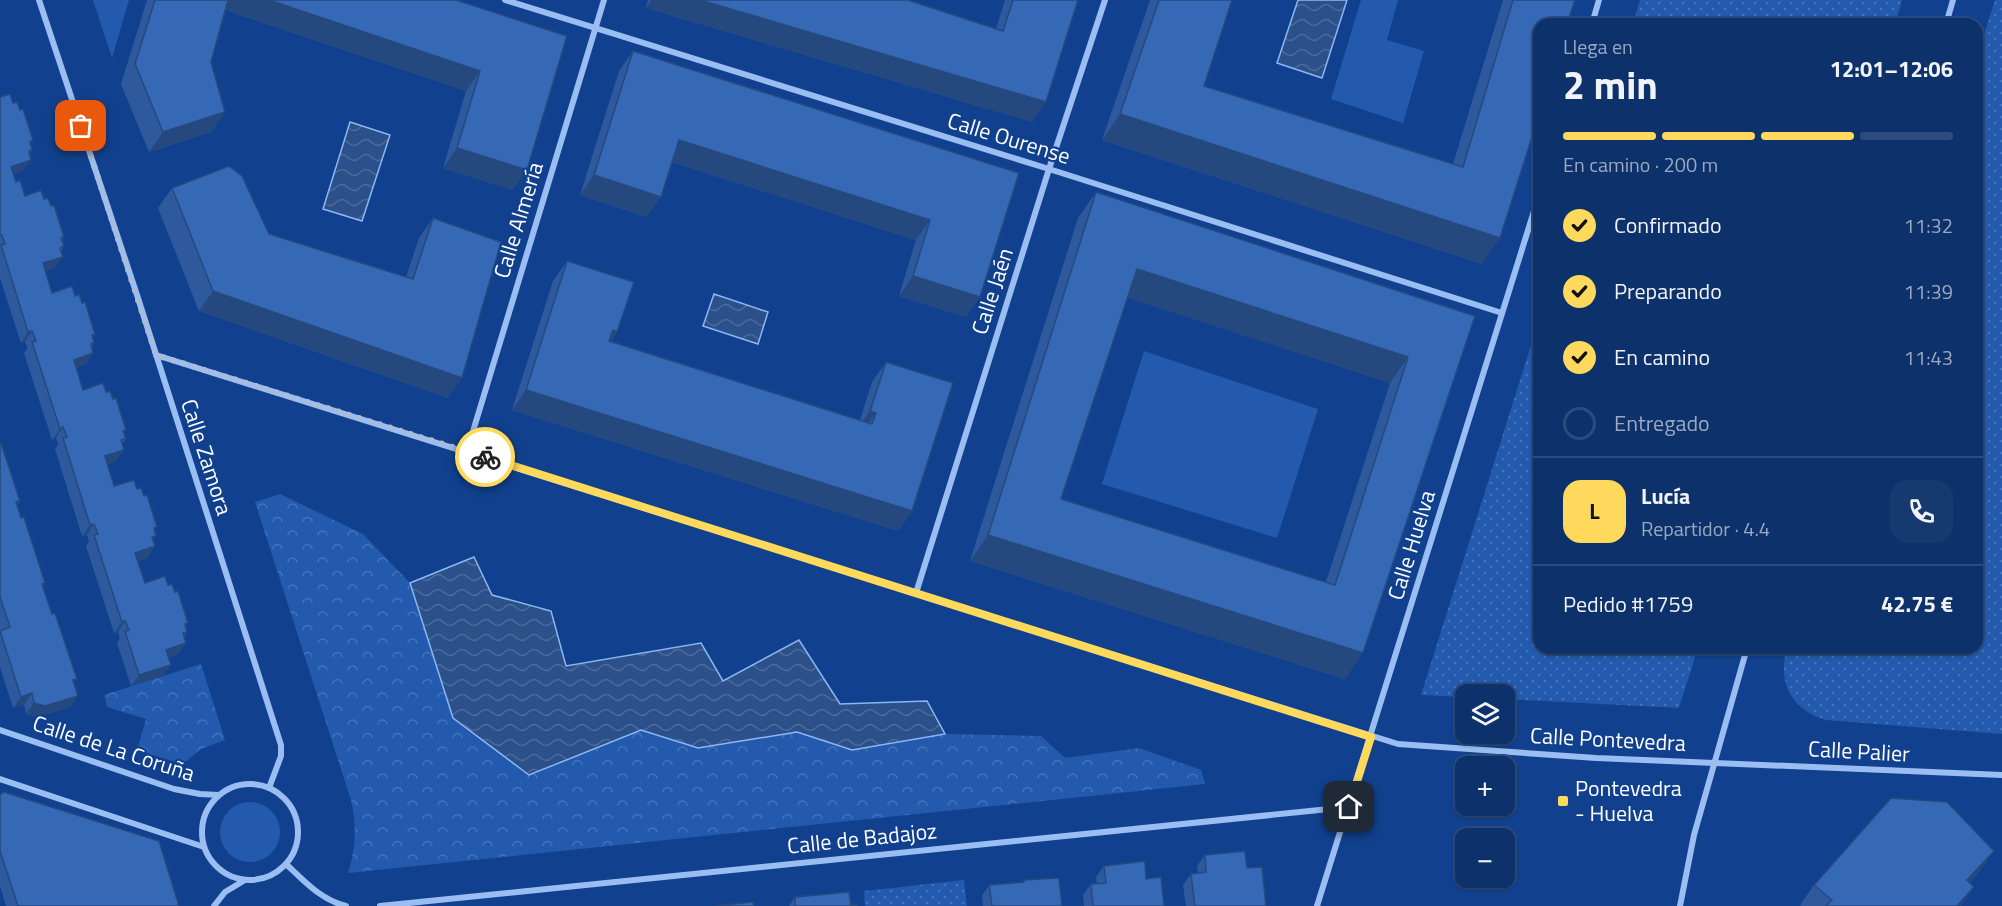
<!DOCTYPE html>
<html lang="es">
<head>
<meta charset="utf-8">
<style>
  body { margin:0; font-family:"Titillium Web",sans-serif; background:#163970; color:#f1f3f6; height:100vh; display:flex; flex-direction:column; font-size:22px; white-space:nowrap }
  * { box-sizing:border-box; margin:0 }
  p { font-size:20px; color:#9aa9c1 }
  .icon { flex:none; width:33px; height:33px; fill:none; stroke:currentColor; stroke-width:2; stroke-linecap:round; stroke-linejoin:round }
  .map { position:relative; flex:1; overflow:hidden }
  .side { position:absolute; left:1533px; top:18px; width:450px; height:636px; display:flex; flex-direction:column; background:#0d316a; border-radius:18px; box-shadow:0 2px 4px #0004,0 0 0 2px #2d4c7e }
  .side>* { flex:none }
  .controls { position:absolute; left:1455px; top:684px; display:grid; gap:12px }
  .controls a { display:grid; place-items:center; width:60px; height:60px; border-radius:12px; background:#0d316a; box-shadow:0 2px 4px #0004,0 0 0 2px #2d4c7e; font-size:30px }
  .pin { position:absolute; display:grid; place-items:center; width:51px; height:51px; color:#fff; margin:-26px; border-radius:12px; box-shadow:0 3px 9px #0006 }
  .courier { position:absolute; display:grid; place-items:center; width:60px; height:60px; margin:-30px; border:4px solid #ffd95b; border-radius:50%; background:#fff; color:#222; box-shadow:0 2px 8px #0007 }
  .headline em { font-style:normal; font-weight:700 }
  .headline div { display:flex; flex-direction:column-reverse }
  .headline { display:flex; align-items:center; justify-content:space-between; height:102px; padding:0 30px }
  h1 { font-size:39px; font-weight:700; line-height:45px }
  .bar { display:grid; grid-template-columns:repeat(4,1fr); gap:9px 6px; align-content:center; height:72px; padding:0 30px }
  .bar i { height:8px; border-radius:4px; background:#2d4c7e }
  .bar .selected { background:#ffd95b }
  .bar p { grid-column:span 4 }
  .line { display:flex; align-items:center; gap:15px; padding:0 30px; border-top:2px solid #2d4c7e }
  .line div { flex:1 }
  .round { display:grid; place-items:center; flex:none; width:63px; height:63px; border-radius:18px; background:#163970 }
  ol { padding:0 30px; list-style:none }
  li { display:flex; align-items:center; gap:18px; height:66px }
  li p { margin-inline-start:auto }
  li .icon { padding:6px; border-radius:50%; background:#ffd95b; color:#111; stroke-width:4 }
  li:last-child { color:#9aa9c1 }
  li i { width:33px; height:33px; border:3px solid #2d4c7e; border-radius:50% }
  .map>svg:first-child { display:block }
  .grass { fill:url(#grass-dots) }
  .park { fill:url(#park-crowns) }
  .garden { fill:#235aad }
  .water { fill:url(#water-waves); stroke:#8cb7f5; stroke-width:1.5 }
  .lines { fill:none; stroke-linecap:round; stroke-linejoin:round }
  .street { stroke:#9abdf2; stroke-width:6 }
  .wall { fill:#2e599c; fill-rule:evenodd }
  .shaded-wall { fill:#25497f }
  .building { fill:#3568b5; stroke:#25497f; stroke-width:1.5; fill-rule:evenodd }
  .done { stroke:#acbcd7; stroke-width:6; stroke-dasharray:0 10.8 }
  .route { stroke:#ffd95b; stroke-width:8 }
  .poi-dot { fill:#ffd95b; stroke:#11418e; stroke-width:2 }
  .labels { text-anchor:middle; stroke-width:4.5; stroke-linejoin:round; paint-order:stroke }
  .street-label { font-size:22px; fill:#fff; stroke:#11418e }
  .poi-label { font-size:22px; fill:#fff; stroke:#11418e; text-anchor:start }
</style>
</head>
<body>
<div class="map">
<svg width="2002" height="906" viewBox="0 0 2002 906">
  <defs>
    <pattern id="grass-dots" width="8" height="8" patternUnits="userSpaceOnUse" patternTransform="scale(1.5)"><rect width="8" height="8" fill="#235aad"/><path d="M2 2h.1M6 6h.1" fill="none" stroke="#4473b9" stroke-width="1.8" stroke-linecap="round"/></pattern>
    <pattern id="park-crowns" width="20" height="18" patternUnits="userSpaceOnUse" patternTransform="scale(1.5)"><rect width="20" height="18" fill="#235aad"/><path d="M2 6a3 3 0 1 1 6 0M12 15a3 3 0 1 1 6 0" fill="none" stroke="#4473b9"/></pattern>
    <pattern id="water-waves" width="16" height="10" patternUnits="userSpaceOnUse" patternTransform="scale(1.5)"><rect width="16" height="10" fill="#2c5089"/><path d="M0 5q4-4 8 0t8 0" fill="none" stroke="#4c6a9b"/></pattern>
  </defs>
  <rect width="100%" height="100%" fill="#11418e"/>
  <!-- grass -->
  <g class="grass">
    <path d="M 1640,0 L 1902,0 L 1895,24 L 1633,24 Z"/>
    <path d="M 1995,0 L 2002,0 L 2002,734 L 1826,720 C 1791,709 1777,683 1787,648 L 1977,648 L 1977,57 Z"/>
    <path d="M 1539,320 L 1539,648 L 1698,648 L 1679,708 L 1505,699 L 1504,694 L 1466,694 L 1465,697 L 1421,695 Z"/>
    <path d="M 964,880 L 967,906 L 865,906 L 864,891 Z"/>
  </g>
  <!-- park -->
  <g class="park">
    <path d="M 280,494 L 363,534 L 410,583 L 453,718 L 529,775 L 641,730 L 698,748 L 797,732 L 852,750 L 945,734 L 1041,736 L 1065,758 L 1139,748 L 1201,770 L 1205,784 L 348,873 C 356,848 357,826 351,800 L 255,502 Z"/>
    <path d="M 201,664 L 225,740 L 201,749 L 182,764 L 137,750 L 146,719 L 107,707 L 104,695 Z"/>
  </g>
  <!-- garden -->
  <g class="garden">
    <path d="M 93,0 L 129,0 L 112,58 Z"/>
    <path d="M 1361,0 L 1398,0 L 1387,40 L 1424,51 L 1403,123 L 1331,99 Z"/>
    <path d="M 1144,351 L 1318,409 L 1277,538 L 1102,484 Z"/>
    <circle cx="250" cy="832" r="30"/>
  </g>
  <!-- water -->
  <g class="water">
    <path d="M 1298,0 L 1347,0 L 1322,78 L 1277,63 Z"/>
    <path d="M 350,122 L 390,135 L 362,221 L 323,209 Z"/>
    <path d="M 714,294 L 768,312 L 758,344 L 703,326 Z"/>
    <path d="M 474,557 L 492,595 L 551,611 L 566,666 L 701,643 L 723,681 L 799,640 L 840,704 L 927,701 L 945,734 L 852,750 L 797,732 L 698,748 L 641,730 L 529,775 L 453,718 L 410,583 Z"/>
  </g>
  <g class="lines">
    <!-- street -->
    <g class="street">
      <path d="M 39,0 L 137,295 L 281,745 L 281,756 L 269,788"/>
      <path d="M 505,0 L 1049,169 L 1502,313"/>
      <path d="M 1592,24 L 1599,0"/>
      <path d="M 1946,24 L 1953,0"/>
      <path d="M 156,355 L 1398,744 L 1596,758 L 2002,775"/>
      <path d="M 467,451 L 604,0"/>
      <path d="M 916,593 L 1049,169 L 1105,0"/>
      <path d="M 0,730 L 174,789 L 200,794 L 218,795"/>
      <path d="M 0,779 L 204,847"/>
      <circle cx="250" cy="832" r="48"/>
      <path d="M 286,864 C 304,881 321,900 346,906"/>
      <path d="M 214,906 L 225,892 L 245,880"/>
      <path d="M 380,906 L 1349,807"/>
      <path d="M 1317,906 L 1539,195"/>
      <path d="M 1680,906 L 1694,835 L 1747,648"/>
    </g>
  </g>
  <!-- wall -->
  <g class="wall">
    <path d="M 147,0 L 456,0 L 567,36 L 513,190 L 443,168 L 466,91 L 226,10 L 211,62 L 225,112 L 211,132 L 149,152 L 121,84 Z"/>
    <path d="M 648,0 L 908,0 L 996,29 L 1005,0 L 1078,0 L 1032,122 L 646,8 Z"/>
    <path d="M 1150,0 L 1232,0 L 1204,86 L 1453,164 L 1503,0 L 1575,0 L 1482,264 L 1102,140 Z"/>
    <path d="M 633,51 L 1019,173 L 980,297 L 966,317 L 899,296 L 916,240 L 672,162 L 647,217 L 580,195 L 619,71 Z"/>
    <path d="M 0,97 L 13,103 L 32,150 L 30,154 L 23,171 L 14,174 L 16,182 L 25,196 L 44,199 L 51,206 L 64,237 L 62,241 L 64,246 L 61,251 L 55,268 L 45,271 L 52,293 L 75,296 L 82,303 L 95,334 L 93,337 L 94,343 L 92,347 L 86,364 L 76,367 L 83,390 L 106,392 L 126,439 L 122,444 L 116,461 L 107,464 L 114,486 L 137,489 L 155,531 L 153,540 L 155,546 L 147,558 L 138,561 L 145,583 L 168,585 L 187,632 L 184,637 L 178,654 L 169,657 L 163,676 L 131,686 L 117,643 L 120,638 L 118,632 L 114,633 L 86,546 L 89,542 L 87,535 L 82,536 L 55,449 L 58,445 L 56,438 L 52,440 L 24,353 L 27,349 L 27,347 L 25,342 L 21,343 L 0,278 Z"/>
    <path d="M 172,188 L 269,234 L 406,277 L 419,238 L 433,218 L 448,398 L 199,311 L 158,208 Z"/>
    <path d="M 1096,192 L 1475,316 L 1345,679 L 970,561 L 1078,218 ZM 1127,297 L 1390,383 L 1326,582 L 1061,499 Z"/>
    <path d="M 567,261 L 617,332 L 611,341 L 860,420 L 872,382 L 886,362 L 912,511 L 898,531 L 512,410 L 553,281 Z"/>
    <path d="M 0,440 L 20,501 L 17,505 L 45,583 L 43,586 L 74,683 L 70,707 L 37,717 L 26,714 L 24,705 L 13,708 L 0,667 Z"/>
    <path d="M 0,795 L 179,906 L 6,906 L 0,886 Z"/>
    <path d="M 1205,855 L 1247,868 L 1266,906 L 1186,906 L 1183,885 L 1191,874 L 1198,873 L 1197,866 Z"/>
    <path d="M 1104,866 L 1146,879 L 1164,906 L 1084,906 L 1083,895 L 1091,884 L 1097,884 L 1096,877 Z"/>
    <path d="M 1980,871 L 1970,882 L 1961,906 L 1802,906 L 1800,905 L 1814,885 Z"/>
    <path d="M 1024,880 L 1062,906 L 983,906 L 982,896 L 989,885 L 1023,882 Z"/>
    <path d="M 795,897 L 851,905 L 857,906 L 789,906 Z"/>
  </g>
  <!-- shaded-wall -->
  <g class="shaded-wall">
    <path d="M 223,0 L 269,0 L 480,71 L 466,91 L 218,7 Z"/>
    <path d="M 651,0 L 700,0 L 1046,102 L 1032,122 L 646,8 Z"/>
    <path d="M 225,112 L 211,132 L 149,152 L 163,132 Z"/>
    <path d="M 1120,114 L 1500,238 L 1482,264 L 1102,140 Z"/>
    <path d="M 679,140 L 930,220 L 916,240 L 665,160 Z"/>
    <path d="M 457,148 L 527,170 L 513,190 L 443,168 Z"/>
    <path d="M 31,160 L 23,171 L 4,178 L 11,167 Z"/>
    <path d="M 594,175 L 661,197 L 647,217 L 580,195 Z"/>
    <path d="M 63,257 L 55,268 L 35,275 L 43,263 Z"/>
    <path d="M 1137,269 L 1408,357 L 1390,383 L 1119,295 Z"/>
    <path d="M 913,276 L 980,297 L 966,317 L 899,296 Z"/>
    <path d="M 213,291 L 462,378 L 448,398 L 199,311 Z"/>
    <path d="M 613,330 L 617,332 L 603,352 Z"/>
    <path d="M 32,331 L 25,342 L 21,343 L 28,332 Z"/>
    <path d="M 93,353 L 86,364 L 66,371 L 74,360 Z"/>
    <path d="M 526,390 L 912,511 L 898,531 L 512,410 Z"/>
    <path d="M 870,411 L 876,413 L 862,433 L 856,431 Z"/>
    <path d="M 63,427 L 56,438 L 52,440 L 60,429 Z"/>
    <path d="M 124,450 L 116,461 L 97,468 L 105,456 Z"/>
    <path d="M 94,524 L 87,535 L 82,536 L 90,525 Z"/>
    <path d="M 988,535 L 1363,653 L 1345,679 L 970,561 Z"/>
    <path d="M 155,546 L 147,558 L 128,564 L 135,553 Z"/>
    <path d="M 125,621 L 118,632 L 114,633 L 122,622 Z"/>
    <path d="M 186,643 L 178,654 L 158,661 L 166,650 Z"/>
    <path d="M 171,665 L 163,676 L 131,686 L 139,675 Z"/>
    <path d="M 32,693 L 24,705 L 13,708 L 21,697 Z"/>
    <path d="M 78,696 L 70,707 L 37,717 L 26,714 L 34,703 Z"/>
    <path d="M 1994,851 L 1980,871 L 1953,900 L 1967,880 Z"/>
    <path d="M 1974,887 L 1961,906 L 1957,906 Z"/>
  </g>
  <!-- building -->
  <g class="building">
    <path d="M 155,0 L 228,0 L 211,62 L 225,112 L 163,132 L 135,64 Z"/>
    <path d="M 269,0 L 456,0 L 567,36 L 527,170 L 457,148 L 480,71 Z"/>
    <path d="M 700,0 L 908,0 L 1003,31 L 1013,0 L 1078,0 L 1046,102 Z"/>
    <path d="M 1159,0 L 1232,0 L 1204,86 L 1463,167 L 1513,0 L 1575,0 L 1567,24 L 1539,24 L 1539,115 L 1500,238 L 1120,114 Z"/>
    <path d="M 633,51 L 1019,173 L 980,297 L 913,276 L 930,220 L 679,140 L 661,197 L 594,175 Z"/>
    <path d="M 10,94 L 13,103 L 17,102 L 20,110 L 23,109 L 33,140 L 30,142 L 32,150 L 29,151 L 31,160 L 11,167 L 16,182 L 20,180 L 25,196 L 41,190 L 44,199 L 48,198 L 51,206 L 54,205 L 64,237 L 61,238 L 64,246 L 60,248 L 63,257 L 43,263 L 52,293 L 72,286 L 75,296 L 79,294 L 82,303 L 85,302 L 95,334 L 92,335 L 94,343 L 91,344 L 93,353 L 74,360 L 83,390 L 103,383 L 106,392 L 110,391 L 113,399 L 116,398 L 126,430 L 123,431 L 126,439 L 121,440 L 124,450 L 105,456 L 114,486 L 134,480 L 137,489 L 141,488 L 144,496 L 147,495 L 157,527 L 154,528 L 156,536 L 152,537 L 155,546 L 135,553 L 145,583 L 165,576 L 168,585 L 172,584 L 175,592 L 178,591 L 188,623 L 185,624 L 187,632 L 183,633 L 186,643 L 166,650 L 171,665 L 139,675 L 125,631 L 129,630 L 125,621 L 122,622 L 94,535 L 98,534 L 94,524 L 90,525 L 63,438 L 67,437 L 63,427 L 60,429 L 32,342 L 36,341 L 32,331 L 28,332 L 1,245 L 5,244 L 2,235 L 0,235 L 0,97 Z"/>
    <path d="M 229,166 L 242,176 L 269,234 L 413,279 L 433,218 L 501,242 L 462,378 L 213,291 L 172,188 Z"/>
    <path d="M 1096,192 L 1475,316 L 1363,653 L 988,535 ZM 1137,269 L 1408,357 L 1335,585 L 1061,499 Z"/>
    <path d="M 567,261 L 634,282 L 617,332 L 613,330 L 609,341 L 872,424 L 876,413 L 870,411 L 886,362 L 953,383 L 912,511 L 526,390 Z"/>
    <path d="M 0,440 L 20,501 L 16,502 L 21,518 L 24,517 L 45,583 L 42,584 L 52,614 L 55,613 L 77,679 L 73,680 L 78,696 L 45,706 L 34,703 L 32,693 L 21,697 L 0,631 L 10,627 L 0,597 Z"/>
    <path d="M 4,792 L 159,841 L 179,906 L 18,906 L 0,851 L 0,795 Z"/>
    <path d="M 1891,798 L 1947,802 L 1994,851 L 1967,880 L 1974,887 L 1957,906 L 1826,906 L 1832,900 L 1814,885 Z"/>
    <path d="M 1245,851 L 1247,868 L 1262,867 L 1266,906 L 1195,906 L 1191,874 L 1206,872 L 1205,855 Z"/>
    <path d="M 1145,861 L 1146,879 L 1161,877 L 1164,906 L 1093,906 L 1091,884 L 1106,883 L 1104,866 Z"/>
    <path d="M 1059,878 L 1062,906 L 992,906 L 989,885 L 1024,882 L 1024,880 Z"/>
    <path d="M 849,892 L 851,905 L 856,904 L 857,906 L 795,906 L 795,897 Z"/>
    <path d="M 753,902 L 754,906 L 714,906 Z"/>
  </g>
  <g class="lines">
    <!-- done -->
    <path class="done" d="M 81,126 L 156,355 L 485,457"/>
    <!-- route -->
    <path class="route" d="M 485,457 L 1371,737 L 1349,807"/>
  </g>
  <!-- markers -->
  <rect class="poi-dot" x="1557" y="795" width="12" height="12" rx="3"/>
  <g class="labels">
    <!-- street labels -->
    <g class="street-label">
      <text transform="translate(1009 138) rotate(17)" y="8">Calle Ourense</text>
      <text transform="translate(518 220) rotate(-73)" y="8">Calle Almería</text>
      <text transform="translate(992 291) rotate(-72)" y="8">Calle Jaén</text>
      <text transform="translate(207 457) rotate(72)" y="8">Calle Zamora</text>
      <text transform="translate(1411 545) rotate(-73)" y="8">Calle Huelva</text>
      <text transform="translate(1608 739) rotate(3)" y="8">Calle Pontevedra</text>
      <text transform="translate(114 748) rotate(18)" y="8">Calle de La Coruña</text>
      <text transform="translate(1859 751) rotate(3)" y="8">Calle Palier</text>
      <text transform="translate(862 838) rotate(-6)" y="8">Calle de Badajoz</text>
    </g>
    <!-- poi labels -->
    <g class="poi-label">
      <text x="1575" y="796">Pontevedra<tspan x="1575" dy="25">- Huelva</tspan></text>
    </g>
  </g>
</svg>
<div class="controls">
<a><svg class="icon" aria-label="layers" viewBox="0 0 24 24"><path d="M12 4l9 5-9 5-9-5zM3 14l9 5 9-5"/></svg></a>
<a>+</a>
<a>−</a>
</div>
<div class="pin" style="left:81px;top:126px;background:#ea580c"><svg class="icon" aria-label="bag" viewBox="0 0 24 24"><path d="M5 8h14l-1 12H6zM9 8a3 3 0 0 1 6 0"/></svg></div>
<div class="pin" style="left:1349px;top:807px;background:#1f2937"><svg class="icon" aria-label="home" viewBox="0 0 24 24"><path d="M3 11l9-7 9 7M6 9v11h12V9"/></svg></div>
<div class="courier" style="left:485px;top:457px"><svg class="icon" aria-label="bike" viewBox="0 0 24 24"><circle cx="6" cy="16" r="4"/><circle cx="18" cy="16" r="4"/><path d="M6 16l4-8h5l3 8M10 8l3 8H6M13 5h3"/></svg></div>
<section class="side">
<div class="headline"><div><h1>2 min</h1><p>Llega en</p></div><em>12:01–12:06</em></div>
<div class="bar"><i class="selected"></i><i class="selected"></i><i class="selected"></i><i></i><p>En camino · 200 m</p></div>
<ol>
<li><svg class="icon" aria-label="check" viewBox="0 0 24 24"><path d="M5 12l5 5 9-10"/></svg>Confirmado<p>11:32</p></li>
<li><svg class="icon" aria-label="check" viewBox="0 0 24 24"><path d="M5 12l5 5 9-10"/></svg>Preparando<p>11:39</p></li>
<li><svg class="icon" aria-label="check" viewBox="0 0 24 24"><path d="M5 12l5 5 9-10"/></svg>En camino<p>11:43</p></li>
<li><i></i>Entregado</li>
</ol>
<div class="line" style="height:108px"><b class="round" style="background:#ffd95b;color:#111">L</b><div><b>Lucía</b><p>Repartidor · 4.4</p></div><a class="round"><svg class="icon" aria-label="phone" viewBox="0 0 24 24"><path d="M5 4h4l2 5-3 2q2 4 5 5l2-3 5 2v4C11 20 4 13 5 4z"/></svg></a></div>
<div class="line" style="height:78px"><div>Pedido #1759</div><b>42.75 €</b></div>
</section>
</div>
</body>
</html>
